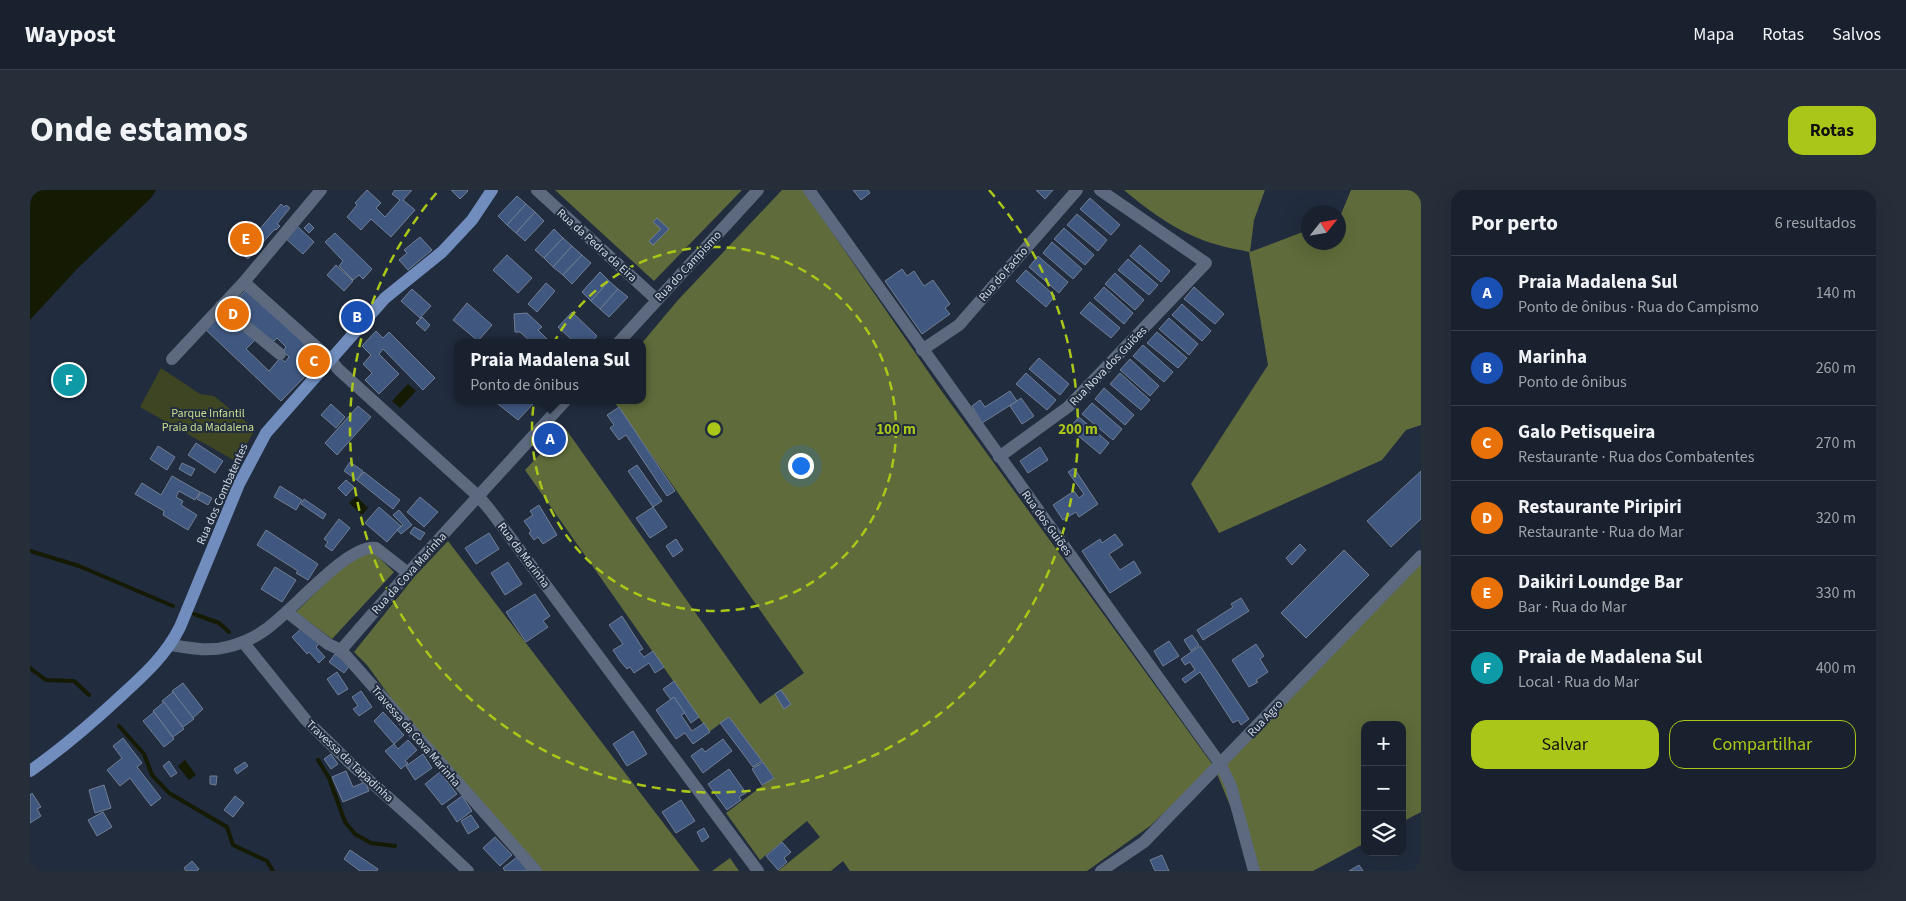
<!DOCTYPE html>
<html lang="pt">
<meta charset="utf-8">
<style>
:root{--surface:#19212e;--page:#262e3a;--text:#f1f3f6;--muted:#9fa3aa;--line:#373e4a;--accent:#aac719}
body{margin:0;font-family:"Source Sans 3",sans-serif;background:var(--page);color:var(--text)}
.controls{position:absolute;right:15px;bottom:15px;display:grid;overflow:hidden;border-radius:10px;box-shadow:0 5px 20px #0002}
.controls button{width:45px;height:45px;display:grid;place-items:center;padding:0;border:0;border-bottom:1px solid var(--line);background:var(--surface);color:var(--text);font:25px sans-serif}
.compass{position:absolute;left:1271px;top:15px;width:45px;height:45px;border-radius:50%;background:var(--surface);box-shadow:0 5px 20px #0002;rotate:59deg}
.you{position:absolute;left:770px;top:275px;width:18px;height:18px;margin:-12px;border:4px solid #fff;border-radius:50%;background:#1a73e8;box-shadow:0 0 0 8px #1a73e833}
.badge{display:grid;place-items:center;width:32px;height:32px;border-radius:50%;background:var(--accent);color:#fff;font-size:16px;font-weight:700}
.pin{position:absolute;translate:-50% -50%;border:2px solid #fff;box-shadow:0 1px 5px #0006}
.popup{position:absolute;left:424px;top:149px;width:192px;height:65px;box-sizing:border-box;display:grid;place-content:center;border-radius:10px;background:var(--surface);filter:drop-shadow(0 1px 4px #0005);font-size:16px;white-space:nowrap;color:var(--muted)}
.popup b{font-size:19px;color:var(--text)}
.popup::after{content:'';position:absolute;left:50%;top:100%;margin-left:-10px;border:10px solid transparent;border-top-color:var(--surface)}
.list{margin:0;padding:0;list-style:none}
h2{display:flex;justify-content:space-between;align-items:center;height:65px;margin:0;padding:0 20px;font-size:21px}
h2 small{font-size:16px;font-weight:400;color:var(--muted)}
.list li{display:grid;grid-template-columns:32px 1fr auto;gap:15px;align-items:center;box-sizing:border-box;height:75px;padding:0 20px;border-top:1px solid var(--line)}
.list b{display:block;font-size:19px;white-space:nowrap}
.list p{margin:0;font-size:16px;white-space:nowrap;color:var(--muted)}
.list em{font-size:16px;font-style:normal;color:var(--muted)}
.actions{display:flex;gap:10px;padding:15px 20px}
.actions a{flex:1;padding:11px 0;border:1px solid var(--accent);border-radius:15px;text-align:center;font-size:18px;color:var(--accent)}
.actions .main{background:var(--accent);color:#111}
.icon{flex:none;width:28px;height:28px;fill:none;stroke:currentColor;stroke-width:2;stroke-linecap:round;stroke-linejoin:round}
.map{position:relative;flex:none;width:1391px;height:681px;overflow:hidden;border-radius:15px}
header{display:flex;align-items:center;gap:30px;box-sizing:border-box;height:70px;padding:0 25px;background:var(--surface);border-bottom:1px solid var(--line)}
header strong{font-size:24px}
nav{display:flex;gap:28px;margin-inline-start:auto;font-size:18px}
.intro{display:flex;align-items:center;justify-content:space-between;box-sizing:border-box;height:120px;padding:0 30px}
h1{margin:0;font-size:35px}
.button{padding:12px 22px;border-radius:15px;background:var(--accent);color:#111;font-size:18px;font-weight:700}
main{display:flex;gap:30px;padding:0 30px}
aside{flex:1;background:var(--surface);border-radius:15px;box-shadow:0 5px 20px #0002}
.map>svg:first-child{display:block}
</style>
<header>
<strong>Waypost</strong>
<nav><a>Mapa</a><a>Rotas</a><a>Salvos</a></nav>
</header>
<div class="intro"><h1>Onde estamos</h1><a class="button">Rotas</a></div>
<main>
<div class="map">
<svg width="1391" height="681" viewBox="0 0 1391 681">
<rect width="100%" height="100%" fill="#212c3e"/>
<polygon fill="#3d4522" points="131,178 170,204 184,206 220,235 223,243 207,272 110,217"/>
<g fill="#5f6b3a">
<polygon points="525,0 712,0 624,91"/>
<polygon points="752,0 773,0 908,196 1185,578 1391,373 1391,622 1372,632 1372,535 1335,535 1335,653 1283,681 1227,681 1185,579 1159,599 1120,636 1057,681 820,681 813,671 801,681 748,681 790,647 777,631 730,670 696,623 744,587 699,527 679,542 495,280 535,238 730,514 774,483 583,210 612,210 612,153 648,110"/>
<path d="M 1094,0 L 1235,0 L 1224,30 L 1220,62 L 1278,40 L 1278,52 L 1308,52 L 1309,29 L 1321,0 L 1391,0 L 1391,235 L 1376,240 L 1352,270 L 1189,343 L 1161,294 L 1238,175 L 1219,62 C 1208,59 1196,58 1185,54 C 1152,45 1120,22 1094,0 Z"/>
<polygon points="418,351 670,681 509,681 385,541 337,475 324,462 385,386"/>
<polygon points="343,362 364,382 302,449 266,422 319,370"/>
<polygon points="700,668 709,681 682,681"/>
</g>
<g fill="#151a03">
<polygon points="0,0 126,0 121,8 47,79 0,130"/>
<polygon points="378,194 386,201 370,218 362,211"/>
<polygon points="326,306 338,318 332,325 319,313"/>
<polygon points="155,570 166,585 159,590 148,576"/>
</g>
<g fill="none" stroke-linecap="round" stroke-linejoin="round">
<g stroke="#151a03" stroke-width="4">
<polyline points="0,361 49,376 143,416"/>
<polyline points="164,424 189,433 199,442"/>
<polyline points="0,478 16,490 44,491 59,505"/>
<polyline points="89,536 114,564 122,585 139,603 197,637 203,655 237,671 243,681"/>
<polyline points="288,570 299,588 315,632 325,644 341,653 365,656"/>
</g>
</g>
<g fill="#405880" stroke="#707e94">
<polygon points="337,0 351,13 346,18 355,27 370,10 362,4 365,0 382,0 373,10 385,20 361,47 341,29 331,40 317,27 327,15 325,13"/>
<polygon points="421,0 437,0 438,1 430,9"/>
<polygon points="823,0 838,0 840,3 831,10"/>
<polygon points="1006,0 1023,0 1015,9"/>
<polygon points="487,6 496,14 477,35 468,26"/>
<polygon points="1060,8 1090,35 1081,45 1050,19"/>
<polygon points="251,14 254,17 256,15 260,18 247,34 250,36 246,40 245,39 218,69 214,66 217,62 208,54 216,44 210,38 216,31 228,41"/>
<polygon points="496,14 505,22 486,43 477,35"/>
<polygon points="505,22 514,31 495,51 486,43"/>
<polygon points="1047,24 1077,50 1068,61 1037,35"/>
<polygon points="627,28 639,39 623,55 619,51 631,39 623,32"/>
<polygon points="279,33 284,38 279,43 274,38"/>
<polygon points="266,35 284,52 273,64 255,48"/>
<polygon points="1034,38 1064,65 1055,75 1024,49"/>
<polygon points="524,39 533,48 514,68 505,60"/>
<polygon points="305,43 342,79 333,89 329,85 323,90 309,76 313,71 295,52"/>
<polygon points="390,47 402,60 378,80 369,70 377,63 374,60"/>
<polygon points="533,48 542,56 523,77 514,68"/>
<polygon points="1022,52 1052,79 1043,89 1013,63"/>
<polygon points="1110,55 1140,81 1131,92 1100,66"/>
<polygon points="542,56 552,65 533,85 523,77"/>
<polygon points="477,65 502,88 488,103 463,80"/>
<polygon points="552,65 561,73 542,94 533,85"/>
<polygon points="1008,66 1038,92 1029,103 999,77"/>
<polygon points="1098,69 1128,95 1119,105 1088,80"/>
<polygon points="306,75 323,91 314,101 297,85"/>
<polygon points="872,79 877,86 884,81 894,96 903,90 920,114 915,118 920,124 892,144 855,91"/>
<polygon points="996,80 1025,106 1016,117 986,91"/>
<polygon points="570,82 579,91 561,111 552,102"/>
<polygon points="1085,83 1114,110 1105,120 1075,94"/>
<polygon points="579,91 588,99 570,119 561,111"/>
<polygon points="516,93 525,101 507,122 498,114"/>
<polygon points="1074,97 1103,123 1094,134 1064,108"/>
<polygon points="1164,97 1194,124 1185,134 1154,109"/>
<polygon points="217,99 291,170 251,211 176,140 194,121 225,150 216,159 239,181 250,168 255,172 259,167 253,161 256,157 247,148 241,154 201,116"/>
<polygon points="382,99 401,116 390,128 371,111"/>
<polygon points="588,99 598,107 579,127 570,119"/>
<polygon points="1060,112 1090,138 1081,148 1050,123"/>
<polygon points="437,113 462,135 448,151 423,130"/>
<polygon points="1152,114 1181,141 1172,151 1142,125"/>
<polygon points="542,122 567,146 561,153 549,153 545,149 543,151 528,137"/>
<polygon points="497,123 512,137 508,140 521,153 502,153 490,142 485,142 484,124"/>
<polygon points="392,127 400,135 395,141 386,133"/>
<polygon points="1139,128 1168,154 1159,165 1129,139"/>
<polygon points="346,141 353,148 359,142 405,188 393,200 353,159 349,164 369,184 349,204 335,190 342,183 333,174 341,165 332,156"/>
<polygon points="1127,142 1157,168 1148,178 1117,153"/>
<polygon points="1113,155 1143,182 1134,192 1103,166"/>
<polygon points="1009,168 1039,194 1030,205 999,179"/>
<polygon points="1100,169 1129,196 1120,206 1090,180"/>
<polygon points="996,183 1026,210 1017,220 986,194"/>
<polygon points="1090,183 1120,210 1111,220 1080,194"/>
<polygon points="1074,198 1104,225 1095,235 1065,209"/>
<polygon points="980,201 987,211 952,233 942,216 950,210 955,217"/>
<polygon points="991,208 1004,226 992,234 980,216"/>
<polygon points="463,210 500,210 503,214 488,230"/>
<polygon points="1062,213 1092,239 1083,250 1052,224"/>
<polygon points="301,214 315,227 306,238 291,225"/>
<polygon points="328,216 341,227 307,265 295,253"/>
<polygon points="589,217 645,301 637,306 596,245 589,250 580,238 584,235 577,225"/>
<polygon points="1049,227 1079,253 1070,264 1039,238"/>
<polygon points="166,253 193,271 185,283 158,265"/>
<polygon points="128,256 145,267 137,280 120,269"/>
<polygon points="1010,257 1018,270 998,283 990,271"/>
<polygon points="320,272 333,281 327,290 314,281"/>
<polygon points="152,273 165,279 161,286 149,279"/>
<polygon points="607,275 632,311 623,317 598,281"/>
<polygon points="1044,278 1068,314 1049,327 1046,322 1033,330 1023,315 1044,301 1049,308 1054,304 1038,282"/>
<polygon points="1391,281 1391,329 1361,357 1337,331"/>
<polygon points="334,282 370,310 363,319 327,290"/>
<polygon points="142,286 170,302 165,310 149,301 146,307 153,311 151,315 167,325 158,340 133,325 134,321 105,304 112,293 131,305"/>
<polygon points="316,290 324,297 316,306 308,298"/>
<polygon points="250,296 272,310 266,320 244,307"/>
<polygon points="171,302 182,308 178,315 167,309"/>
<polygon points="390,307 408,322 394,337 377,322"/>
<polygon points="274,309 296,324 293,329 271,314"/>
<polygon points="509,315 527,345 513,354 508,347 504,350 499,343 501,341 494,331 503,325 500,321"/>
<polygon points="349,317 371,336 357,352 335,333"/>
<polygon points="623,317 637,337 620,348 606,328"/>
<polygon points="369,320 382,335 371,344 367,340 373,335 363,325"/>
<polygon points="309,329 320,338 302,361 295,356 298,352 294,349"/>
<polygon points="384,337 395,343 390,350 380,343"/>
<polygon points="236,340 288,374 278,390 266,383 268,381 227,355"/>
<polygon points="459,343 469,359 446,374 435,358"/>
<polygon points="1085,344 1093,355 1079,364 1090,380 1104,371 1111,383 1080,403 1052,361 1070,349 1072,353"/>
<polygon points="646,349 653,360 643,367 636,356"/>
<polygon points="1270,354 1276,360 1262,375 1256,368"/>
<polygon points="1314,360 1339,385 1276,448 1251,423"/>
<polygon points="478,372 492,394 475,405 461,383"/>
<polygon points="245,377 266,390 252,412 231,399"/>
<polygon points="505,404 520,426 513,431 518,437 496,452 476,422"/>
<polygon points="1211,408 1219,421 1173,450 1167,440 1203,417 1201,414"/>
<polygon points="592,426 613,459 609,461 614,467 623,461 634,477 625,483 619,473 604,483 600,477 597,479 590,471 583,460 593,454 579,435"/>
<polygon points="273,437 289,454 286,457 295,467 289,473 279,462 277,464 262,447"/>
<polygon points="1162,445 1169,455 1161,461 1154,450"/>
<polygon points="1139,451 1149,466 1133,476 1124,461"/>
<polygon points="1226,454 1234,466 1230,469 1238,482 1226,490 1228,492 1219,497 1202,470"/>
<polygon points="1170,456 1219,529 1211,535 1208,530 1203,533 1170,482 1155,493 1152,489 1165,480 1160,472 1155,475 1151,469"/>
<polygon points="305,464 320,475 314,483 299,472"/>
<polygon points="307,482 318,499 308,505 297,489"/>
<polygon points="644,491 669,527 661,533 644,507 641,510 633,499"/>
<polygon points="153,493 173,519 163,528 142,501"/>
<polygon points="751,500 761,514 754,519 745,504"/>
<polygon points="331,501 342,517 329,526 323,519 328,516 322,507"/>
<polygon points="143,502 164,529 153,537 132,511"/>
<polygon points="644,507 655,523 651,525 662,541 674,533 680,542 663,554 655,543 646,549 626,520"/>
<polygon points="134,512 154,539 143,547 123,521"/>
<polygon points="124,522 144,549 134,557 113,531"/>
<polygon points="353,522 374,545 364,554 344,531"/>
<polygon points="699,527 732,571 723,577 690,533"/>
<polygon points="603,541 617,564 597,576 583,554"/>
<polygon points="93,548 112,573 107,577 131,608 121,616 100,588 90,596 77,580 92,568 83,556"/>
<polygon points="693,549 702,561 673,583 661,566 672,558 675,562"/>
<polygon points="378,550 387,560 375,571 378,573 371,579 355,561 364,554 368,559"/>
<polygon points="301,564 308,574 301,579 294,569"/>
<polygon points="393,564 402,578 385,590 376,576"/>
<polygon points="139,571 147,583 141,587 133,576"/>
<polygon points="215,572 218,576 207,584 204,579"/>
<polygon points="733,572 744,588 732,595 722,579"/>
<polygon points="699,579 716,603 709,607 711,610 697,620 678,594"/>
<polygon points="316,581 323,597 335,592 339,601 313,612 302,587"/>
<polygon points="410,582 427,604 412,615 395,594"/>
<polygon points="180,586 187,586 186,595 180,594"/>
<polygon points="74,595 81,618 65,623 59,600"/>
<polygon points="2,603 11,617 7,619 11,626 0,633 0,605"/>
<polygon points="205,606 214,613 203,627 194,620"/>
<polygon points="432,606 442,621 427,632 417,617"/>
<polygon points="651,610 665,631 646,643 632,622"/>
<polygon points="73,622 82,637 67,646 58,630"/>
<polygon points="441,625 449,637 438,644 431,631"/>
<polygon points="674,638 679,647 672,652 667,642"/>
<polygon points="465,647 482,665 470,676 453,658"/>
<polygon points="752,652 761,662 754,668 757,672 748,680 736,666"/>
<polygon points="320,660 348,679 347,681 330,681 314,669"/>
<polygon points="1132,665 1139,681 1125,681 1120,670"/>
<polygon points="487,667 498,681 475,681 473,678"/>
<polygon points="162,671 169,679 167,681 156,681 154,678"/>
<polygon points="1329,675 1333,681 1319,681"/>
</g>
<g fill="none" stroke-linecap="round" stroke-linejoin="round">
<g stroke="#5c697e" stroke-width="12">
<polyline points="507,0 627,110"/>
<polyline points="779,0 1191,575 1201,596 1224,681"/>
<polyline points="214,92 300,169 308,179 449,307 460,320 728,681"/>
<polyline points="191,116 250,164"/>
<polyline points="588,153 728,0"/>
<polyline points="892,160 929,135 1047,0"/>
<polyline points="142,169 214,92 291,0"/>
<polyline points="969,267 1038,217 1176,73 1070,0"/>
<polyline points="257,422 298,454 311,460 506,681"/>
<polyline points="213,452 275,529 322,575 388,634 438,681"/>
<path d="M 141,455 C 160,458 178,462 197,457 C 209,454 222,449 232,442 C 260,425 317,353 346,358 L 378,383"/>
<polyline points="311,460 378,383 536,210"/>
<polyline points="1071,681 1114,652 1391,366"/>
</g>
<path stroke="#708dbd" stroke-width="12" d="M 0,581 C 33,558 63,532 92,505 C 115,484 136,465 150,437 L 209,294 L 236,243 L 355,108 L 412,62 L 442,30 L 462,0"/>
</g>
<g fill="none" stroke="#aac719" stroke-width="2.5" stroke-dasharray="9 6">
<circle cx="684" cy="239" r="182"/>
<path d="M959 0A364 364 0 1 1 409 0"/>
</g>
<g text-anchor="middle" stroke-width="4" stroke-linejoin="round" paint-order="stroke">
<g font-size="12" fill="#d0d7e3" stroke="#212c3e">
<text transform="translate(567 55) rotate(42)" y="4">Rua da Pedra da Eira</text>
<text transform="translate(658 76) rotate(-47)" y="4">Rua do Campismo</text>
<text transform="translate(973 84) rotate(-49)" y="4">Rua do Facho</text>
<text transform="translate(1078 176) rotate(-46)" y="4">Rua Nova dos Guiões</text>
<text transform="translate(192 304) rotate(-66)" y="4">Rua dos Combatentes</text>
<text transform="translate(1017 333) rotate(54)" y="4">Rua dos Guiões</text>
<text transform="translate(494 365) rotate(53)" y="4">Rua da Marinha</text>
<text transform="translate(379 383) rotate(-48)" y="4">Rua da Cova Marinha</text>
<text transform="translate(1235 528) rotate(-47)" y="4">Rua Agro</text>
<text transform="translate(386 546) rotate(49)" y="4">Travessa da Cova Marinha</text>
<text transform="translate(320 571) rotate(43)" y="4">Travessa da Tapadinha</text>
</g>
<g font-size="12" fill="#c8db8e" stroke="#212c3e">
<text x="178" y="227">Parque Infantil<tspan x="178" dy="14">Praia da Madalena</tspan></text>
</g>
</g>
<circle cx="684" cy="239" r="8" fill="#aac719" stroke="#212c3e" stroke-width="2.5"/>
<g font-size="15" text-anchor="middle" font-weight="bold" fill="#aac719" stroke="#212c3e" stroke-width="4" stroke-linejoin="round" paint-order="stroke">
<text x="866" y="244">100 m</text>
<text x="1048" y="244">200 m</text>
</g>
</svg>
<div class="controls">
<button>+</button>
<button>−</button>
<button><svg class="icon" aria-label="layers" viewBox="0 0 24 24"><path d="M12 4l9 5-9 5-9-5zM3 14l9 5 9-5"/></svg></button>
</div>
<svg class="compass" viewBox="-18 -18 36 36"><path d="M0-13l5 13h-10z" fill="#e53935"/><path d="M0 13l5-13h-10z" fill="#9fa3aa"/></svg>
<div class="you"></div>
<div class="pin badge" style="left:520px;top:249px;background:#1a4fb4">A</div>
<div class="popup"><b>Praia Madalena Sul</b>Ponto de ônibus</div>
<div class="pin badge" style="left:327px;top:127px;background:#1a4fb4">B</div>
<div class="pin badge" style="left:284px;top:171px;background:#e8710a">C</div>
<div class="pin badge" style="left:203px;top:124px;background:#e8710a">D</div>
<div class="pin badge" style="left:216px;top:49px;background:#e8710a">E</div>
<div class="pin badge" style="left:39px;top:190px;background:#0f9aa8">F</div>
</div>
<aside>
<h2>Por perto<small>6 resultados</small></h2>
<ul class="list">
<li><span class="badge" style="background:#1a4fb4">A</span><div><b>Praia Madalena Sul</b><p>Ponto de ônibus · Rua do Campismo</p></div><em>140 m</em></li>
<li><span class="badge" style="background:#1a4fb4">B</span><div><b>Marinha</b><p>Ponto de ônibus</p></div><em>260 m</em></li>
<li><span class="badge" style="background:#e8710a">C</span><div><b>Galo Petisqueira</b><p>Restaurante · Rua dos Combatentes</p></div><em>270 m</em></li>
<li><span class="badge" style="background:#e8710a">D</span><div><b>Restaurante Piripiri</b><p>Restaurante · Rua do Mar</p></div><em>320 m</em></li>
<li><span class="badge" style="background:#e8710a">E</span><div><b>Daikiri Loundge Bar</b><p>Bar · Rua do Mar</p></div><em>330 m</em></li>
<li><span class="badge" style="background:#0f9aa8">F</span><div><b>Praia de Madalena Sul</b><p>Local · Rua do Mar</p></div><em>400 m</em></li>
</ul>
<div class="actions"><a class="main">Salvar</a><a>Compartilhar</a></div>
</aside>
</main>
